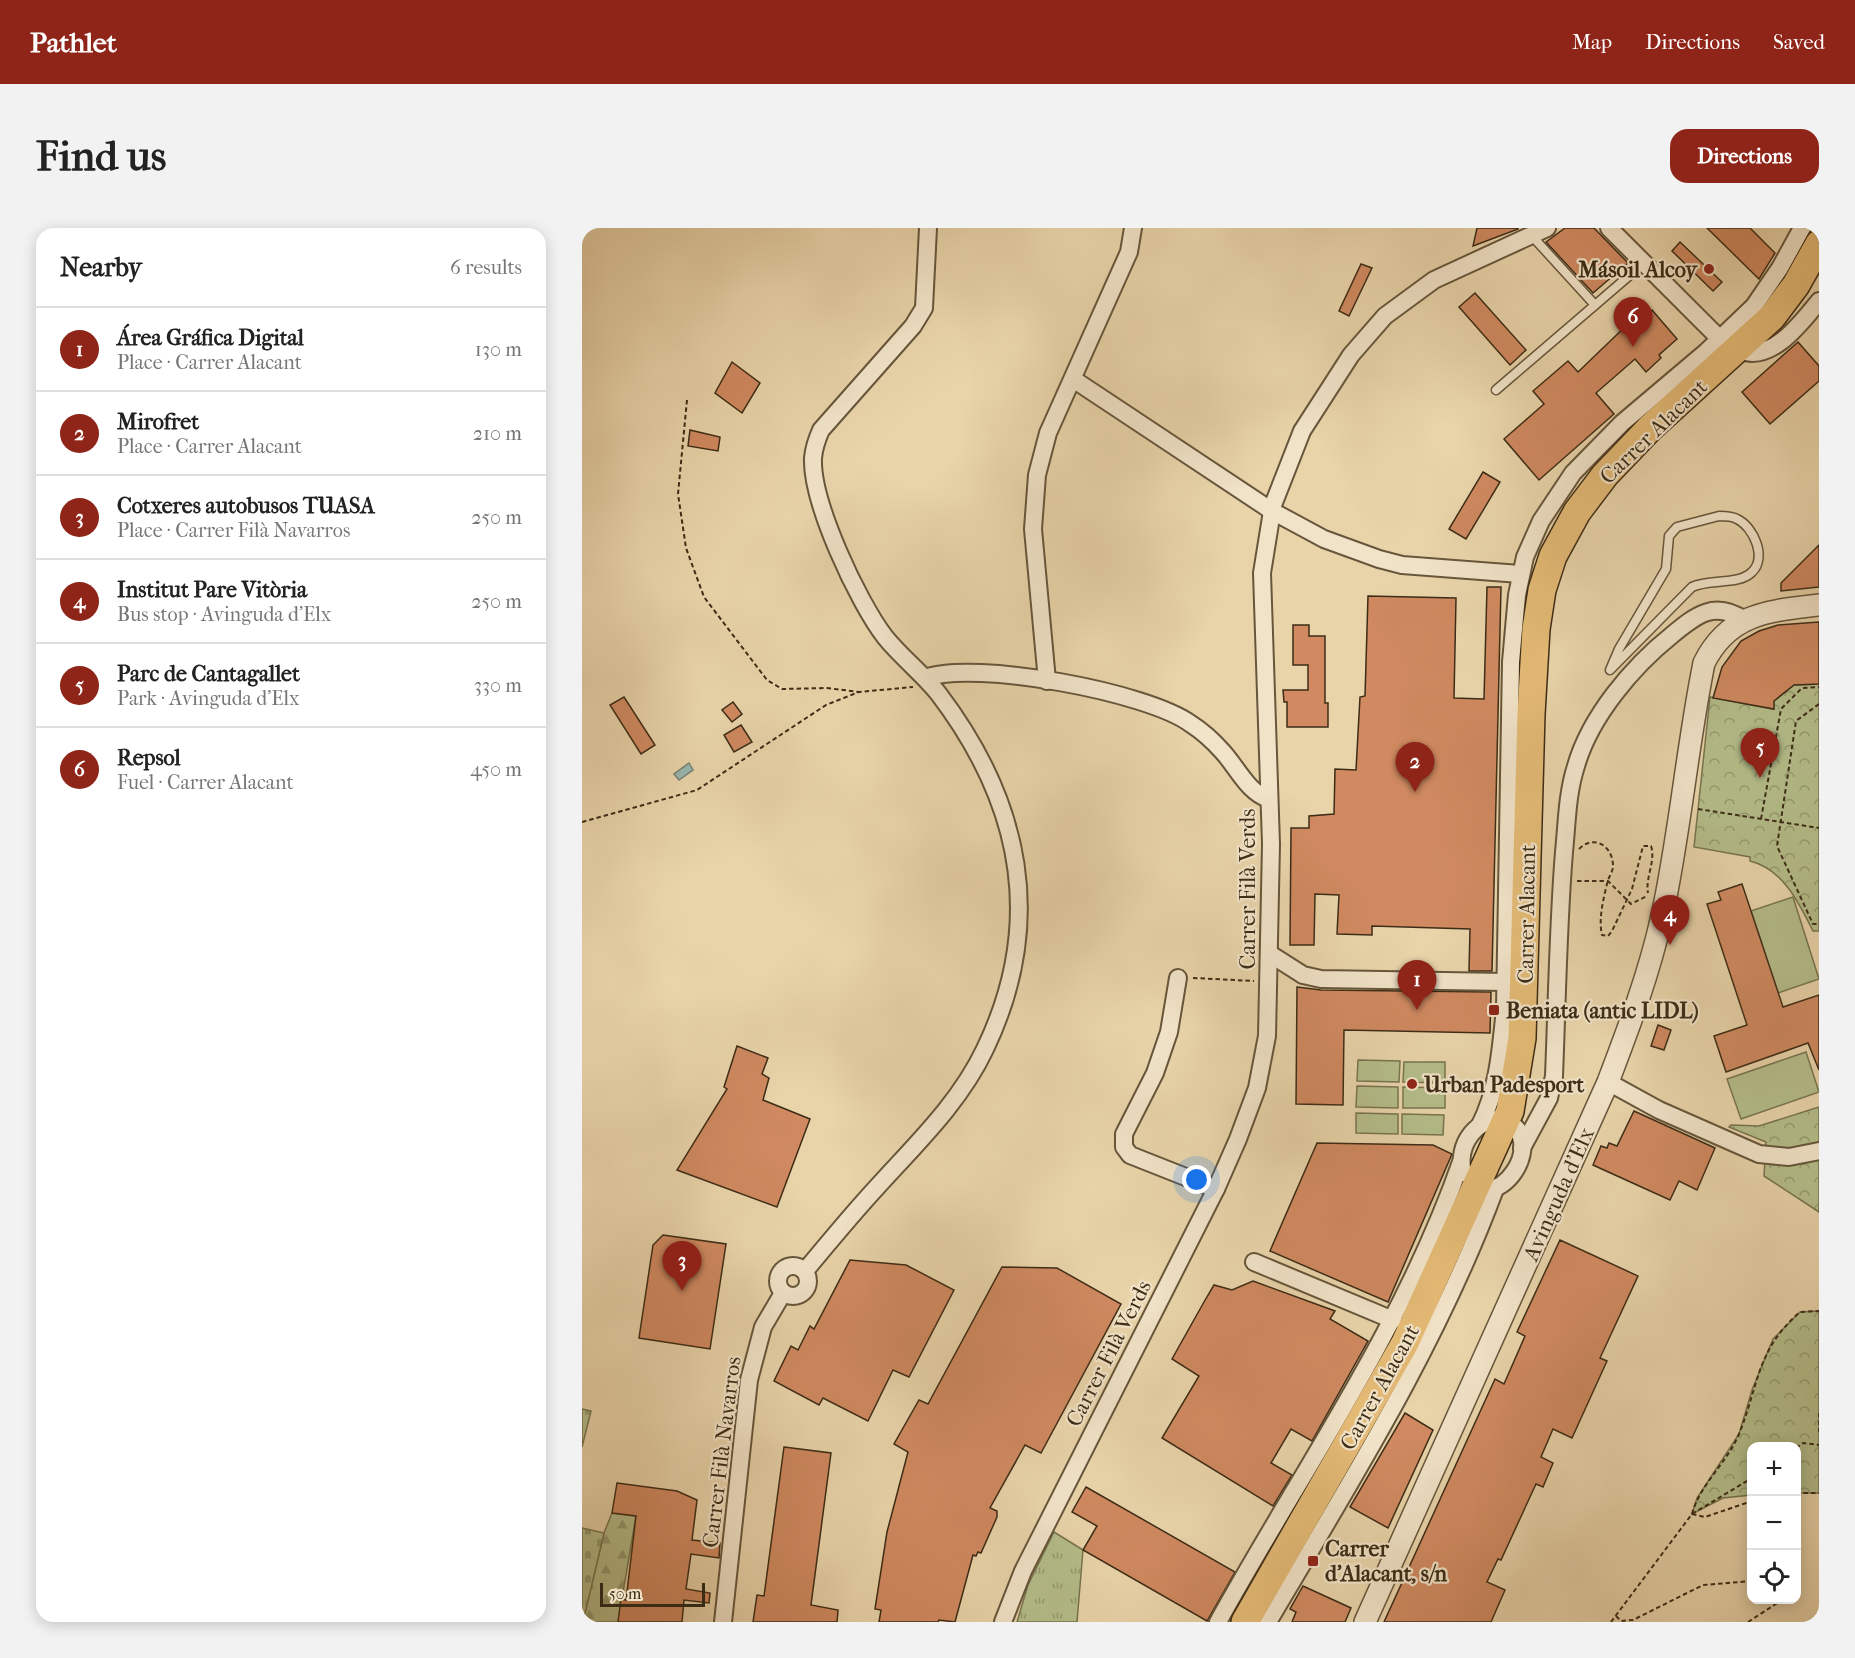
<!DOCTYPE html>
<meta charset="utf-8">
<style>
:root{--surface:#fff;--page:#f2f2f2;--text:#222;--muted:#767676;--line:#e0e0e0;--accent:#8f2418}
body{margin:0;font-family:"IM FELL French Canon",serif;background:var(--page);color:var(--text)}
.controls{position:absolute;right:18px;bottom:18px;display:grid;overflow:hidden;border-radius:12px;box-shadow:0 3px 15px #0003}
.controls button{width:54px;height:54px;display:grid;place-items:center;padding:0;border:0;border-bottom:2px solid var(--line);background:var(--surface);color:var(--text);font:30px sans-serif}
.scale{position:absolute;left:18px;bottom:15px;width:105px;box-sizing:border-box;padding-left:6px;border:3px solid #3c2c16;border-top:0;font-size:16px;line-height:21px;white-space:nowrap;color:#3c2c16;-webkit-text-stroke:4px #f1e3c8;paint-order:stroke}
.you{position:absolute;left:615px;top:952px;width:21px;height:21px;margin:-15px;border:4px solid #fff;border-radius:50%;background:#1a73e8;box-shadow:0 0 0 9px #1a73e833}
.badge{display:grid;place-items:center;width:39px;height:39px;border-radius:50%;background:var(--accent);color:#fff;font-size:20px;font-weight:700}
.pin{position:absolute;translate:-50% -50px;filter:drop-shadow(0 2px 3px #0008)}
.pin::after{content:'';position:absolute;top:32px;width:21px;height:18px;background:inherit;clip-path:polygon(0 0,100% 0,50% 100%)}
.list{margin:0;padding:0;list-style:none}
h2{display:flex;justify-content:space-between;align-items:center;height:78px;margin:0;padding:0 24px;font-size:26px}
h2 small{font-size:20px;font-weight:400;color:var(--muted)}
.list li{display:grid;grid-template-columns:39px 1fr auto;gap:18px;align-items:center;box-sizing:border-box;height:84px;padding:0 24px;border-top:2px solid var(--line)}
.list b{display:block;font-size:22px;white-space:nowrap}
.list p{margin:0;font-size:20px;white-space:nowrap;color:var(--muted)}
.list em{font-size:20px;font-style:normal;color:var(--muted)}
.icon{flex:none;width:33px;height:33px;fill:none;stroke:currentColor;stroke-width:2;stroke-linecap:round;stroke-linejoin:round}
.map{position:relative;flex:none;width:1237px;height:1394px;overflow:hidden;border-radius:18px}
header{display:flex;align-items:center;gap:36px;box-sizing:border-box;height:84px;padding:0 30px;background:var(--accent);color:#fff}
header strong{font-size:28px}
nav{display:flex;gap:33px;margin-inline-start:auto;font-size:21px}
.intro{display:flex;align-items:center;justify-content:space-between;box-sizing:border-box;height:144px;padding:0 36px}
h1{margin:0;font-size:42px}
.button{padding:15px 27px;border-radius:18px;background:var(--accent);color:#fff;font-size:21px;font-weight:700}
main{display:flex;gap:36px;padding:0 36px}
aside{flex:1;background:var(--surface);border-radius:18px;box-shadow:0 3px 15px #0003}
.map>svg:first-child{display:block}
</style>
<header>
<strong>Pathlet</strong>
<nav><a>Map</a><a>Directions</a><a>Saved</a></nav>
</header>
<div class="intro"><h1>Find us</h1><a class="button">Directions</a></div>
<main>
<aside>
<h2>Nearby<small>6 results</small></h2>
<ul class="list">
<li><span class="badge">1</span><div><b>Área Gráfica Digital</b><p>Place · Carrer Alacant</p></div><em>130 m</em></li>
<li><span class="badge">2</span><div><b>Mirofret</b><p>Place · Carrer Alacant</p></div><em>210 m</em></li>
<li><span class="badge">3</span><div><b>Cotxeres autobusos TUASA</b><p>Place · Carrer Filà Navarros</p></div><em>250 m</em></li>
<li><span class="badge">4</span><div><b>Institut Pare Vitòria</b><p>Bus stop · Avinguda d'Elx</p></div><em>250 m</em></li>
<li><span class="badge">5</span><div><b>Parc de Cantagallet</b><p>Park · Avinguda d'Elx</p></div><em>330 m</em></li>
<li><span class="badge">6</span><div><b>Repsol</b><p>Fuel · Carrer Alacant</p></div><em>450 m</em></li>
</ul>
</aside>
<div class="map">
<svg width="1237" height="1394" viewBox="0 0 1237 1394">
<defs>
<pattern id="grass-tufts" width="24" height="20" patternUnits="userSpaceOnUse" patternTransform="scale(1.5)"><rect width="24" height="20" fill="#b4bd8a"/><path d="M3 7l-1-3M5 7V3M7 7l1-3M15 17l-1-3M17 17v-4M19 17l1-3" fill="none" stroke="#949a70"/></pattern>
<pattern id="forest-firs" width="22" height="20" patternUnits="userSpaceOnUse" patternTransform="scale(1.5)"><rect width="22" height="20" fill="#b4bd8a"/><path d="M5 1l3.5 6h-7zM16 11l3.5 6h-7z" fill="#949a70"/></pattern>
<pattern id="cemetery-stones" width="16" height="16" patternUnits="userSpaceOnUse" patternTransform="scale(1.5)"><rect width="16" height="16" fill="#b4bd8a"/><path d="M2 7V4a2 2 0 0 1 4 0v3zM10 15v-3a2 2 0 0 1 4 0v3z" fill="#949a70"/></pattern>
<pattern id="park-crowns" width="20" height="18" patternUnits="userSpaceOnUse" patternTransform="scale(1.5)"><rect width="20" height="18" fill="#b4bd8a"/><path d="M2 6a3 3 0 1 1 6 0M12 15a3 3 0 1 1 6 0" fill="none" stroke="#949a70"/></pattern>
</defs>
<rect width="100%" height="100%" fill="#e9d4aa"/>
<filter id="stains"><feTurbulence type="fractalNoise" baseFrequency=".00333" numOctaves="4"/><feColorMatrix values="0 0 0 0 .2 0 0 0 0 .09 0 0 0 0 .02 0 0 0 .5 -.17"/></filter>
<radialGradient id="worn" r=".72"><stop offset=".6" stop-color="#630" stop-opacity="0"/><stop offset="1" stop-color="#630" stop-opacity=".3"/></radialGradient>
<polygon fill="url(#grass-tufts)" stroke="#787450" stroke-width="1.5" points="472,1304 501,1322 495,1394 435,1394 446,1357"/>
<polygon fill="url(#forest-firs)" stroke="#787450" stroke-width="1.5" points="30,1285 54,1288 36,1394 1,1394 22,1305"/>
<g fill="url(#cemetery-stones)" stroke="#787450" stroke-width="1.5">
<polygon points="0,1181 9,1183 0,1219"/>
<polygon points="0,1300 22,1305 1,1394 0,1394"/>
</g>
<g fill="url(#park-crowns)" stroke="#787450" stroke-width="1.5">
<path d="M 1237,456 L 1237,703 L 1231,703 C 1217,675 1201,641 1168,633 L 1168,629 L 1112,619 L 1128,469 L 1191,481 L 1192,473 L 1212,457 Z"/>
<polygon points="1237,879 1237,984 1182,948 1184,914 1147,899 1149,897 1177,898"/>
<polygon points="1237,1083 1237,1265 1215,1265 1214,1218 1170,1218 1169,1267 1141,1270 1110,1286 1115,1270 1157,1206 1170,1162 1191,1111 1218,1084"/>
</g>
<g fill="#b4bd8a" stroke="#787450" stroke-width="1.5">
<polygon points="1211,669 1237,751 1196,765 1169,683"/>
<polygon points="1224,824 1237,864 1159,891 1145,851"/>
<polygon points="776,832 818,833 817,854 775,853"/>
<polygon points="822,834 863,834 863,855 821,854"/>
<polygon points="775,858 816,859 816,880 774,879"/>
<polygon points="821,859 863,860 863,880 821,880"/>
<polygon points="774,885 816,886 816,906 774,905"/>
<polygon points="820,886 862,887 861,907 820,906"/>
</g>
<polygon fill="#99b7af" stroke="#747f72" stroke-width="1.5" points="107,535 111,542 97,552 92,546"/>
<g fill="#d08960" stroke="#3c2c16" stroke-width="1.5">
<polygon points="895,0 936,0 936,1 891,18"/>
<polygon points="983,0 1012,0 1046,35 1011,65 964,14"/>
<polygon points="1125,0 1168,0 1193,25 1177,51"/>
<polygon points="1098,14 1140,54 1131,63 1090,23"/>
<polygon points="779,36 790,40 767,88 757,83"/>
<polygon points="893,65 944,122 928,137 877,79"/>
<polygon points="1070,82 1095,111 1077,127 1079,130 1064,144 1053,131 1014,165 1032,186 957,252 922,211 962,176 951,163 986,133 996,144 1048,94 1052,98"/>
<polygon points="1216,114 1237,138 1237,153 1188,196 1160,164"/>
<polygon points="150,134 178,155 160,185 133,165"/>
<polygon points="108,202 138,209 136,223 106,218"/>
<polygon points="901,244 918,254 884,311 867,301"/>
<polygon points="1237,317 1237,359 1199,363 1199,355"/>
<polygon points="905,359 919,359 910,743 887,743 888,701 790,698 790,707 755,706 757,667 733,666 732,717 708,717 709,600 727,600 727,588 752,586 753,541 774,542 778,469 783,468 786,368 874,370 872,470 902,471"/>
<polygon points="1237,394 1237,456 1212,457 1192,473 1192,481 1131,470 1140,439 1159,413 1177,403 1196,397"/>
<polygon points="711,397 727,397 727,408 743,408 743,475 746,475 746,499 705,499 705,474 702,474 701,462 726,462 726,437 711,437"/>
<polygon points="42,469 73,517 59,526 28,477"/>
<polygon points="151,474 160,486 150,494 140,482"/>
<polygon points="159,497 170,514 152,524 142,507"/>
<polygon points="1160,656 1201,779 1237,767 1237,842 1226,815 1144,844 1132,808 1165,797 1125,676 1139,672 1136,664"/>
<polygon points="715,759 739,762 909,764 908,805 762,802 761,877 714,876"/>
<polygon points="1076,797 1089,802 1082,822 1069,818"/>
<polygon points="155,818 186,830 180,846 187,850 181,872 228,891 195,979 95,942 145,861 142,859"/>
<polygon points="1052,883 1133,920 1115,962 1097,953 1088,972 1011,937 1019,918 1025,920 1027,915 1035,918"/>
<polygon points="735,915 851,917 870,926 806,1074 688,1023"/>
<polygon points="81,1007 144,1016 128,1121 57,1110 71,1017"/>
<polygon points="978,1012 1056,1048 1018,1130 1025,1133 990,1210 971,1201 959,1229 971,1235 961,1259 954,1256 919,1332 916,1331 905,1354 923,1362 909,1394 802,1394 913,1151 922,1156 943,1108 935,1104"/>
<polygon points="268,1032 324,1037 372,1062 327,1149 311,1142 286,1193 241,1170 237,1177 192,1153 209,1118 216,1122 228,1098 232,1101"/>
<polygon points="420,1039 475,1040 539,1076 459,1225 443,1217 408,1280 415,1283 415,1289 399,1325 396,1324 394,1328 391,1327 373,1394 357,1392 356,1394 297,1394 299,1382 293,1381 305,1304 326,1224 312,1216 337,1172 346,1176"/>
<polygon points="671,1053 753,1083 748,1091 786,1113 730,1213 709,1201 689,1235 710,1247 691,1278 580,1210 617,1148 590,1131 622,1074 632,1057 650,1062"/>
<polygon points="823,1185 851,1202 806,1300 768,1279"/>
<polygon points="202,1219 249,1225 229,1377 256,1382 255,1394 171,1394 175,1367 182,1368"/>
<polygon points="35,1255 95,1263 115,1272 110,1312 138,1315 137,1330 109,1326 104,1361 128,1365 127,1375 102,1372 100,1394 36,1394 39,1371 44,1372 54,1288 30,1285"/>
<polygon points="504,1259 653,1344 625,1393 501,1322 515,1298 490,1284"/>
<polygon points="721,1358 769,1380 763,1394 710,1394 714,1384 708,1381"/>
</g>
<g fill="none" stroke-linecap="round" stroke-linejoin="round">
<g stroke="#67563b" stroke-width="11">
<g id="service">
<polyline points="950,8 1013,77"/>
<polyline points="914,162 1062,35"/>
<path d="M 1137,288 C 1143,288 1150,288 1155,291 C 1172,299 1185,330 1170,344 C 1156,358 1128,350 1110,359 L 1028,442 L 1037,421 L 1084,341 L 1087,308 L 1095,299 Z"/>
</g>
</g>
<g stroke="#67563b" stroke-width="20">
<g id="minor">
<polyline points="1027,0 1138,111"/>
<path d="M 1157,122 C 1189,136 1219,95 1237,73"/>
<polyline points="491,151 690,283 742,311 797,331 820,337 938,346"/>
<path d="M 343,450 C 393,432 566,464 609,496 C 620,503 631,513 640,523 C 655,539 666,565 687,571"/>
<polyline points="465,453 451,301 455,247 466,205 547,24 551,0"/>
<polyline points="688,726 721,747 739,751 923,754"/>
<polyline points="596,750 587,804 573,845 542,906 542,919 548,927 634,961"/>
<polyline points="1026,854 1077,882 1177,926 1207,929 1237,923"/>
<path d="M 898,897 C 916,862 919,820 923,780 L 929,434 L 935,367 L 943,329 L 959,293 L 991,245 L 1040,195 L 1124,124 L 1172,78 L 1198,40 L 1220,0"/>
<path d="M 940,920 L 967,870 L 972,848 C 975,773 976,698 982,624 C 985,595 985,566 994,538 C 1008,489 1050,439 1090,407 C 1114,387 1133,372 1162,392"/>
<path d="M 881,945 C 874,916 895,888 925,891 C 931,897 937,901 939,909 C 946,931 926,961 904,962"/>
<polyline points="672,1034 811,1092"/>
<circle cx="211" cy="1053" r="15"/>
<path d="M 223,1043 C 247,1014 271,985 296,958 C 335,915 378,874 403,821 C 464,694 439,574 356,465 C 340,445 319,429 303,409 C 276,374 229,274 231,230 C 232,219 235,211 239,202 L 331,98 L 342,80 L 346,0"/>
<polyline points="141,1394 167,1152 181,1099 201,1065"/>
<polyline points="421,1394 441,1343 634,961 656,911 675,860 685,808 689,616 680,345 691,277 720,203 769,127 803,88 852,52 965,0"/>
<path d="M 636,1394 C 720,1242 821,1100 879,934"/>
<path d="M 686,1394 C 769,1253 856,1115 913,961"/>
</g>
</g>
<g stroke="#67563b" stroke-width="24">
<path id="tertiary" d="M 783,1394 L 1026,854 C 1047,799 1067,746 1080,688 C 1098,605 1105,519 1122,435 C 1147,385 1187,383 1237,377"/>
</g>
<g stroke="#3c2c16" stroke-width="30">
<polyline id="primary" points="663,1394 823,1115 928,883 940,810 949,486 954,401 960,362 971,328 995,284 1023,247 1068,200 1190,89 1214,57 1237,16"/>
</g>
<g stroke="#3c2c16" stroke-width="2" stroke-dasharray="4.5 3" stroke-linecap="butt">
<polyline points="105,172 96,266 104,320 122,369 185,452 200,461 245,460 277,464"/>
<polyline points="1237,476 1214,493 1195,618 1231,696 1237,696"/>
<polyline points="1116,581 1237,600"/>
<polyline points="1179,591 1199,481 1220,460 1237,459"/>
<polyline points="0,594 115,562 244,477 277,464 331,459"/>
<path d="M 997,621 C 1012,606 1031,618 1031,638 C 1031,643 1028,647 1026,652 C 1022,668 1016,691 1020,707 L 1026,708 L 1030,703 L 1050,661 L 1061,618 L 1069,618 C 1074,633 1063,650 1066,665"/>
<polyline points="995,653 1026,653 1049,676 1065,668"/>
<polyline points="611,750 672,753"/>
<polyline points="1237,1185 1237,1204"/>
<polyline points="1214,1220 1221,1215 1237,1217"/>
<polyline points="1214,1265 1237,1265"/>
<polyline points="1110,1286 1170,1250"/>
<polyline points="1110,1286 1123,1289 1170,1273"/>
<polyline points="1034,1388 1039,1393 1051,1392 1121,1357 1170,1353"/>
<path d="M 1029,1394 L 1110,1286 C 1118,1256 1145,1235 1157,1206 C 1177,1157 1174,1122 1218,1084 L 1237,1083"/>
<polyline points="1166,1394 1200,1372"/>
</g>
<use href="#service" stroke="#f1e3c8" stroke-width="8"/>
<use href="#minor" stroke="#f1e3c8" stroke-width="16"/>
<use href="#tertiary" stroke="#f1e3c8" stroke-width="21"/>
<use href="#primary" stroke="#e4ba75" stroke-width="27"/>
</g>
<g fill="#8f2418" stroke="#f1e3c8" stroke-width="2">
<circle cx="1127" cy="41" r="6"/>
<rect x="906" y="776" width="12" height="12" rx="3"/>
<circle cx="830" cy="856" r="6"/>
<rect x="725" y="1327" width="12" height="12" rx="3"/>
</g>
<g text-anchor="middle" stroke-width="4.5" stroke-linejoin="round" paint-order="stroke">
<g font-size="22" font-weight="bold" fill="#3c2c16" stroke="#f1e3c8" text-anchor="start">
<text x="1115" y="49" text-anchor="end">Másoil Alcoy</text>
<text x="924" y="790">Beniata (antic LIDL)</text>
<text x="842" y="864">Urban Padesport</text>
<text x="743" y="1328">Carrer<tspan x="743" dy="25">d'Alacant, s/n</tspan></text>
</g>
<g font-size="22" fill="#3c2c16" stroke="#f1e3c8">
<text transform="translate(1071 203) rotate(-44)" y="8">Carrer Alacant</text>
<text transform="translate(665 661) rotate(-90)" y="8">Carrer Filà Verds</text>
<text transform="translate(944 686) rotate(-89)" y="8">Carrer Alacant</text>
<text transform="translate(976 966) rotate(-66)" y="8">Avinguda d'Elx</text>
<text transform="translate(526 1125) rotate(-63)" y="8">Carrer Filà Verds</text>
<text transform="translate(797 1159) rotate(-61)" y="8">Carrer Alacant</text>
<text transform="translate(139 1224) rotate(-83)" y="8">Carrer Filà Navarros</text>
</g>
</g>
<rect width="100%" height="100%" filter="url(#stains)"/>
<rect width="100%" height="100%" fill="url(#worn)"/>
</svg>
<div class="controls">
<button>+</button>
<button>−</button>
<button><svg class="icon" aria-label="locate" viewBox="0 0 24 24"><circle cx="12" cy="12" r="6"/><path d="M12 2v4M12 18v4M2 12h4M18 12h4"/></svg></button>
</div>
<div class="scale">50 m</div>
<div class="you"></div>
<div class="pin badge" style="left:835px;top:782px">1</div>
<div class="pin badge" style="left:833px;top:564px">2</div>
<div class="pin badge" style="left:100px;top:1063px">3</div>
<div class="pin badge" style="left:1088px;top:717px">4</div>
<div class="pin badge" style="left:1178px;top:550px">5</div>
<div class="pin badge" style="left:1051px;top:119px">6</div>
</div>
</main>
